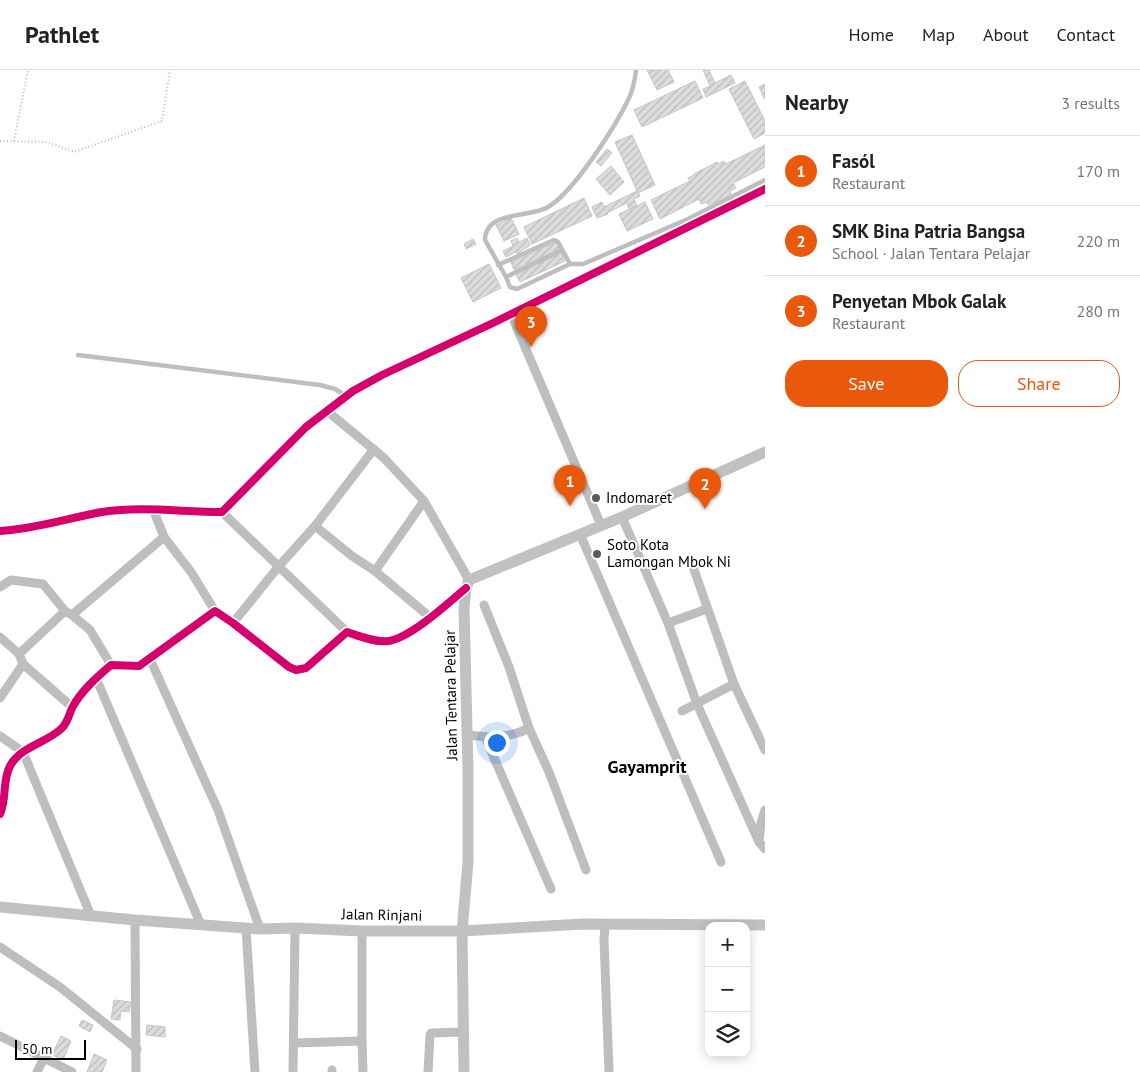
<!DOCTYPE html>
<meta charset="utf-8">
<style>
:root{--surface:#fff;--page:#f2f2f2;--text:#222;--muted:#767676;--line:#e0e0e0;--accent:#ea580c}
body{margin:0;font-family:"PT Sans",sans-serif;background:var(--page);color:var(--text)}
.controls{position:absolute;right:15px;bottom:15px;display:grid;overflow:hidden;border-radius:10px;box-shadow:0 2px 12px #0003}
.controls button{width:45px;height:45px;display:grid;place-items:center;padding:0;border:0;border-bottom:1px solid var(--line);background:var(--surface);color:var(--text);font:25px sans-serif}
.scale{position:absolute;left:15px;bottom:12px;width:71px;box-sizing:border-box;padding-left:5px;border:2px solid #000;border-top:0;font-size:14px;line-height:18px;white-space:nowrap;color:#000;-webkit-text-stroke:4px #fff;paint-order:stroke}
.you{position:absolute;left:496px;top:672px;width:18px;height:18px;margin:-12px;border:4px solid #fff;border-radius:50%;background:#1a73e8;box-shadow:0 0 0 8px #1a73e833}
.badge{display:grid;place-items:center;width:32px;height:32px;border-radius:50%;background:var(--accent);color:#fff;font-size:16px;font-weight:700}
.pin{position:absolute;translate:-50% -41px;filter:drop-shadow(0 1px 2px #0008)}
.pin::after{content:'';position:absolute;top:26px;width:18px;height:15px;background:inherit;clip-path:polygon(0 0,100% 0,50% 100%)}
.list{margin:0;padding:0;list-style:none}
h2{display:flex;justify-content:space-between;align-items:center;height:65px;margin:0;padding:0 20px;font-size:21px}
h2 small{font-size:16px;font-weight:400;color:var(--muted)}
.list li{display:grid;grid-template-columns:32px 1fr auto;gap:15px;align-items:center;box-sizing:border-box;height:70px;padding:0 20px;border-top:1px solid var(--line)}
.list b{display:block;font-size:19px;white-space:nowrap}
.list p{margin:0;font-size:16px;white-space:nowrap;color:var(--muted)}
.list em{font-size:16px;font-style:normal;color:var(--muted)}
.actions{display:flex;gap:10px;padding:15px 20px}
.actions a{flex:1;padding:11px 0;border:1px solid var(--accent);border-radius:20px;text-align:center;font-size:18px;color:var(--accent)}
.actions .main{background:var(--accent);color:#fff}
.icon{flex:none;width:28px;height:28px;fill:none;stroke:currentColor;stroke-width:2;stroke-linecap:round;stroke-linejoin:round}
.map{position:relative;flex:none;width:765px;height:1002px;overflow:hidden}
header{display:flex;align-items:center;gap:30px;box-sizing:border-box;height:70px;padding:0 25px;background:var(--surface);border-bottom:1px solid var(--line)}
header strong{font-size:24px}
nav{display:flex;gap:28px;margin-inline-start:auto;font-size:18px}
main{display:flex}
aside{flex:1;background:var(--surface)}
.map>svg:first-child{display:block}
</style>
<header>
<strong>Pathlet</strong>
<nav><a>Home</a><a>Map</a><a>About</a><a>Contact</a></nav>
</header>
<main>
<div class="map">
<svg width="765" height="1002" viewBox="0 0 765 1002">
<defs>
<pattern id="building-hatch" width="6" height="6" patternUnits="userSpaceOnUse" patternTransform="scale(1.25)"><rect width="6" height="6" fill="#dcdcdc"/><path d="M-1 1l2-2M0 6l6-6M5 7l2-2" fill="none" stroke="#bbb"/></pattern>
</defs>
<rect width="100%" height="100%" fill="#fff"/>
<g fill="url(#building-hatch)" stroke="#c5c5c5">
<polygon points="647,0 668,0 674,12 657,20"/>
<polygon points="703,0 709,0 715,13 731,5 735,13 706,27 703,19 710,16"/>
<polygon points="695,11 703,28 642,57 634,40"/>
<polygon points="745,11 765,51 765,63 754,69 729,19"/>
<polygon points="765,14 765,30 759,17"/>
<polygon points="632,65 655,115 638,123 615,72"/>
<polygon points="765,75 765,97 733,113 736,118 730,121 731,124 727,126 728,128 714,135 713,133 708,135 707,132 701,134 699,129 660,149 651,130 690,111 688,108 694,105 694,104 717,92 718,94 724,91 726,94"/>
<polygon points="607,79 612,83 601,96 596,92"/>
<polygon points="611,96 624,112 610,125 596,109"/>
<polygon points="637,121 640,126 634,129 637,136 629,139 627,133 607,143 608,144 597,148 592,137 602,132 604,137"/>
<polygon points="584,128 592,146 532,174 524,157"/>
<polygon points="645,132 653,149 627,161 619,144"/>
<polygon points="511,148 519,164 504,171 496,155"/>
<polygon points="517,168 519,172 527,168 530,175 517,184 516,182 506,187 503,181 513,176 511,171"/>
<polygon points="473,169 476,174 466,179 464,174"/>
<polygon points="556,172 560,179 514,200 511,192"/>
<polygon points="561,183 565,191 520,212 516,204"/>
<polygon points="489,194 501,218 473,232 461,208"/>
<polygon points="114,930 131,932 129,942 121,941 120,950 111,949"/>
<polygon points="82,950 93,955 90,962 79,956"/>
<polygon points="147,955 165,957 165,967 146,965"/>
<polygon points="61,966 71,971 63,990 52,985"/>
<polygon points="94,984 107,990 102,1002 87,1002"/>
</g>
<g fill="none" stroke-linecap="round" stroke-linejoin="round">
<g stroke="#b8b8b8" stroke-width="2" stroke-dasharray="1 2.5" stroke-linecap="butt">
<polyline points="0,71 48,72 74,82 162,51 170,0"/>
<polyline points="14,71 28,0"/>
</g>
<g stroke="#bebebe" stroke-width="4.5">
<path d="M 562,180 L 506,207 L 485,170 C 485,140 531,148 548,137 C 574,122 617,54 630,26 C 633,18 635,9 636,0"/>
<polyline points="498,195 554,170 558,172 570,194 583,194 688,149 765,110"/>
<polyline points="506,207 510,217 517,219 570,194"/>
<polyline points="78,285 320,315 335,319 346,326"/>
</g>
<g stroke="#bebebe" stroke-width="9">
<polyline points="511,244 601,455"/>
<polyline points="327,341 384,388 424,431 469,510"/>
<polyline points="153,439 164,467 191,502 215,541"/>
<polyline points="222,442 347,562"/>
<polyline points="622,447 668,553 697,634 759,772 765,779"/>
<polyline points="315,456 352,486 375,501 431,548"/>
<path d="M 0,461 C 36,459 68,448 102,442 C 142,436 182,442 222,442 L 306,357 L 353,321 L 382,305 L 493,253 L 765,119"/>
<polyline points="580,464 721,792"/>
<polyline points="690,488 734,614 765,680"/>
<polyline points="375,501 424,431"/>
<polyline points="0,517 11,510 43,514 65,541 72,545 90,560 111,595"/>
<polyline points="484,535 509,597 529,658 549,702 586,800"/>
<polyline points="72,545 164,467"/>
<polyline points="233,553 279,496 315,456 374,379"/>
<polyline points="668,553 707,539"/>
<polyline points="0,567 19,584 23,594 72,637"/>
<polyline points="19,584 65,541"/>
<polyline points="150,589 218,740 260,859"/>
<polyline points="96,608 201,855"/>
<polyline points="0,628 23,594"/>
<polyline points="682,641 734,614"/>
<path d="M 468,665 C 488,668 511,668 529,658"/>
<polyline points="0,666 23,682 91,846"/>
<polyline points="485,667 551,819"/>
<path d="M 0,744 C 7,729 2,711 10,696 C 21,676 47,673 62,658 C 68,652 69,645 72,638 C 81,621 97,607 111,595 L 139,596 L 215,541 L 233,553 L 289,597 L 296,600 L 306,598 L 347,562 C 359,566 376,573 389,571 C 412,567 448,533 466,518"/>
<polyline points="759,771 761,753 765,740"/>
<polyline points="135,850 136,1002"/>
<polyline points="605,854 604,870 609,1002"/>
<polyline points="246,858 255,1002"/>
<polyline points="362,861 362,971"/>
<polyline points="0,877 60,917 137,979"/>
<polyline points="0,966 72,1002"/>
<polyline points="294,973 362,971 363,1002"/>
<polyline points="332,1000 332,1002"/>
<polyline points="37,1002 44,988"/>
<polyline points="293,1002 295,858"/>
<polyline points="428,1002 430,965 431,963 464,962"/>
</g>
<g stroke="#c1c1c1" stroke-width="11">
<polyline points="0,837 135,850 260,859 295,858 362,861 462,861 583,854 765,855"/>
<polyline points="464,1002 462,861 468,792 468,700 464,538 466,518 469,510 622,447 765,382"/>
</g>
<g stroke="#fff" stroke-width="11">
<g id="cycleway">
<path d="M 0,461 C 36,459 68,448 102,442 C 142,436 182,442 222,442 L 306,357 L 353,321 L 382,305 L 493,253 L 765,119"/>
<path d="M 0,744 C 7,729 2,711 10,696 C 21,676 47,673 62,658 C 68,652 69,645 72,638 C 81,621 97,607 111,595 L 139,596 L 215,541 L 233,553 L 289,597 L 296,600 L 306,598 L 347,562 C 359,566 376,573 389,571 C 412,567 448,533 466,518"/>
</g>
</g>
<use href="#cycleway" stroke="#d6006c" stroke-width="8"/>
</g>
<g fill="#595959" stroke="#fff" stroke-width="2">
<circle cx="596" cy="428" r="5"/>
<circle cx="597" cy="484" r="5"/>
</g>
<g text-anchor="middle" stroke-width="4" stroke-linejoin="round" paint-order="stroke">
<g font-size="15" fill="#000" stroke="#fff" text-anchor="start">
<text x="606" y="433">Indomaret</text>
<text x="607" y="480">Soto Kota<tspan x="607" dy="17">Lamongan Mbok Ni</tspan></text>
</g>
<g font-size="15" fill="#000" stroke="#fff">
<text transform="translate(451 625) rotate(-91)" y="5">Jalan Tentara Pelajar</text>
<text transform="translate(382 845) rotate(1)" y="5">Jalan Rinjani</text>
</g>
<g font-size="18" font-weight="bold" fill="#000" stroke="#fff">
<text x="647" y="703">Gayamprit</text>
</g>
</g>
</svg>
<div class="controls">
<button>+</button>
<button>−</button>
<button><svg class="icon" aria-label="layers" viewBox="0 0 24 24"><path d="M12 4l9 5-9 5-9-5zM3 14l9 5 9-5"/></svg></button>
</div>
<div class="scale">50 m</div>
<div class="you"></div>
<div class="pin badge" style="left:570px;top:436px">1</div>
<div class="pin badge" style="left:705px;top:439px">2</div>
<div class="pin badge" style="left:531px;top:277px">3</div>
</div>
<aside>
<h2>Nearby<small>3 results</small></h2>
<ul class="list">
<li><span class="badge">1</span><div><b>Fasól</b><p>Restaurant</p></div><em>170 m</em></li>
<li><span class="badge">2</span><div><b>SMK Bina Patria Bangsa</b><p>School · Jalan Tentara Pelajar</p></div><em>220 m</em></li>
<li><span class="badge">3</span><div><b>Penyetan Mbok Galak</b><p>Restaurant</p></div><em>280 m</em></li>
</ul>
<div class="actions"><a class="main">Save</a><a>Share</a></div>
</aside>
</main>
